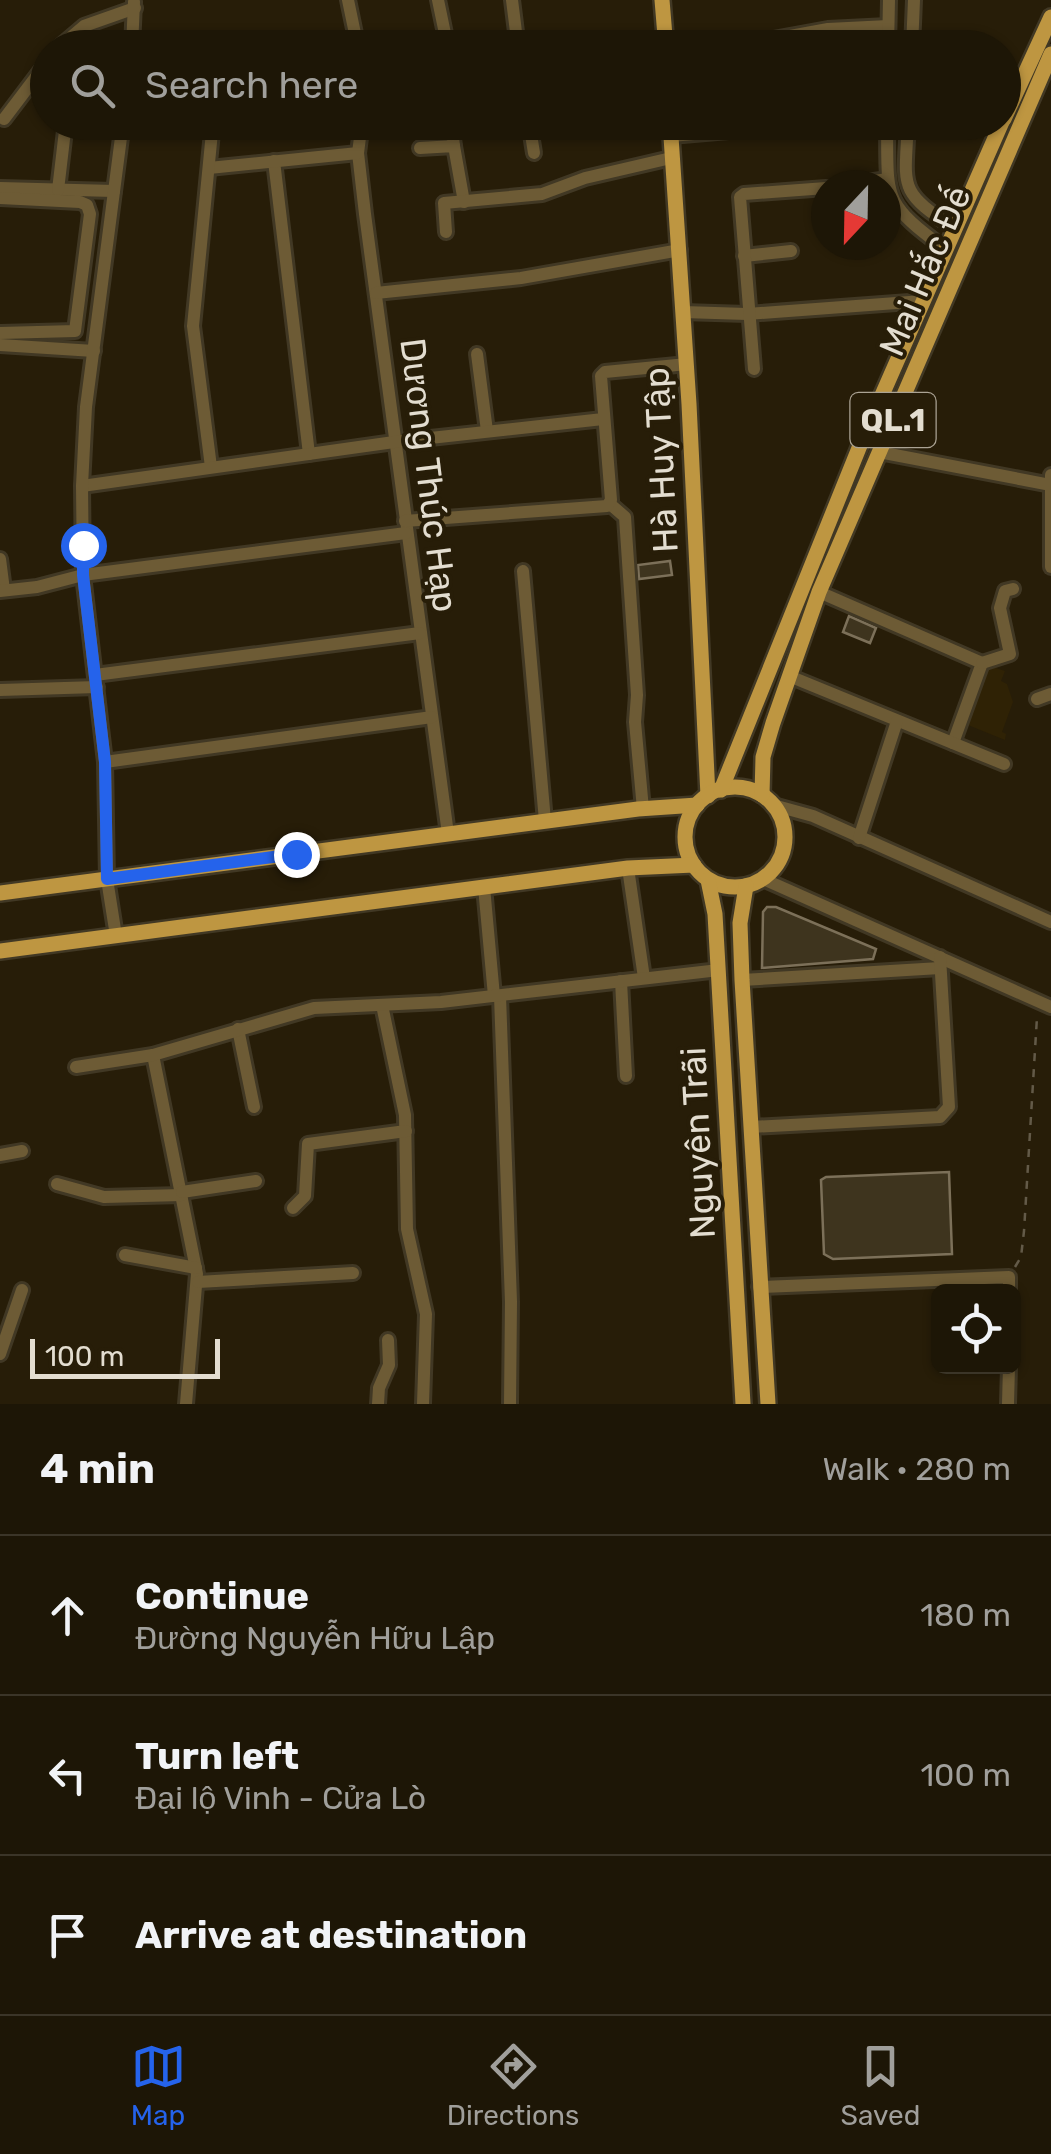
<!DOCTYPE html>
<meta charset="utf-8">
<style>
:root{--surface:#1d1606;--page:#251f10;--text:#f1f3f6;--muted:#a09f9b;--line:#3b3528;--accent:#2563eb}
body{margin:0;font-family:Rubik,sans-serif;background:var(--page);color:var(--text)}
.controls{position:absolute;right:30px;bottom:30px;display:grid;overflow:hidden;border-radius:15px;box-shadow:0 2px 8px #0004}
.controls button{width:90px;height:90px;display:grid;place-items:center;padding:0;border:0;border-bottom:2px solid var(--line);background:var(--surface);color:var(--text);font:50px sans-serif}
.compass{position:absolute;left:811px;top:170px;width:90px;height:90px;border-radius:50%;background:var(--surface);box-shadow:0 2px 8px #0004;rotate:202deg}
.scale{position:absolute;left:30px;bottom:25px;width:190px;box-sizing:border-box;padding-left:10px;border:5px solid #e3ddd0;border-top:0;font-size:28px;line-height:35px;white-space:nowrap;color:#e3ddd0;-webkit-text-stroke:8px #271d08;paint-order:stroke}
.stop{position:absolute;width:30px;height:30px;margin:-22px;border:8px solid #2563eb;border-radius:50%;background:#fff}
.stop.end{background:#2563eb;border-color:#fff;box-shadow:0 2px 10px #0008}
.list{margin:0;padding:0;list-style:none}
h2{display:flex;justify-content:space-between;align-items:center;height:130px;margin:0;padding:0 40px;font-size:42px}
h2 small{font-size:32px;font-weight:400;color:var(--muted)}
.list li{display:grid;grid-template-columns:65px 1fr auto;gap:30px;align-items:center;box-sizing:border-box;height:160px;padding:0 40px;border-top:2px solid var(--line)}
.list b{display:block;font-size:38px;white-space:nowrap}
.list p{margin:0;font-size:32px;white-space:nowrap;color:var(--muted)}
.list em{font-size:32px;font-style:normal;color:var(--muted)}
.icon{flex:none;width:55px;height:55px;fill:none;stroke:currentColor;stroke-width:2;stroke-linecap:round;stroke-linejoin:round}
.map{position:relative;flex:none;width:1051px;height:1404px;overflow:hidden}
.search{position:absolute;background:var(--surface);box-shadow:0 2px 8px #0004;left:30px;right:30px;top:30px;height:110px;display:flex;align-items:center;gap:25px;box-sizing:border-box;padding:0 35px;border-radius:55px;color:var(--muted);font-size:38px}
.sheet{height:610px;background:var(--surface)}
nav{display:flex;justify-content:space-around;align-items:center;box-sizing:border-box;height:140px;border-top:2px solid var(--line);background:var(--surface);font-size:28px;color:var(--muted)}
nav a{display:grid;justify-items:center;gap:5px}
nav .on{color:var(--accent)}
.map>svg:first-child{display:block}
</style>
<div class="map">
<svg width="1051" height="1404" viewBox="0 0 1051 1404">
<rect width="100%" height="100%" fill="#271d08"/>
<polygon fill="#2f2205" points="987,665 1005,671 1001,681 1007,684 1013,702 1002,732 1006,734 1005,740 963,723"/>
<g fill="#3e341e" stroke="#7c7059" stroke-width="2.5">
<polygon points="670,561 672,575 639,579 638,565"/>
<polygon points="849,616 876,628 870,643 843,632"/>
<polygon points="767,907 776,907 876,949 873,959 762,968 763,912"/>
<polygon points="949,1172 952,1254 833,1259 824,1254 821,1180 826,1177"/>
</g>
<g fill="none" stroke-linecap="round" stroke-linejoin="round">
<g stroke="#413824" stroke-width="18">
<g id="minor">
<polyline points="348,0 358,48"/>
<polyline points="438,0 448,48"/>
<polyline points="512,0 518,48"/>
<polyline points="58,48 84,26 135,8"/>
<polyline points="132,48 134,2"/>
<polyline points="724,48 828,29 888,26"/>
<polyline points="888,48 889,0"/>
<polyline points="912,48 914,0"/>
<polyline points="4,119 48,61"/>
<polyline points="362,122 358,153 365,214 448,834"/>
<polyline points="451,122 454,146"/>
<polyline points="529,122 534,153"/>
<path d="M 887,122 C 888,197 881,202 944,248"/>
<path d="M 908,122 C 905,187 897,191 953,227"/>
<polyline points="671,136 831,122"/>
<polyline points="420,148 454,146 464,202"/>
<polyline points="274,161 309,454"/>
<polyline points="209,168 358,153"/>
<polyline points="846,185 888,179"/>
<polyline points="0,188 114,191"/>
<polyline points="58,190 66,122"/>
<polyline points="0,198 80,202 87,205 90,214 75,331 0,333"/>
<polyline points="446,232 444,203 542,194 585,178 671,158"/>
<polyline points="744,256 791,251"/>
<polyline points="376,293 521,278 680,250"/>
<polyline points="683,312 747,314 923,301"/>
<polyline points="0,345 94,351"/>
<polyline points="477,354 487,431"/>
<polyline points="754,369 740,197 744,194 826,188"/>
<polyline points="879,452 1051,485"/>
<polyline points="211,467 193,326 213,122"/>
<polyline points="1051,475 1051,567"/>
<polyline points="82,486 394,442 603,419"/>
<polyline points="610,504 625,517 637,695 635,722 643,809"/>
<polyline points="405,521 607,506 611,500 601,376 605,372 687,364"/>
<polyline points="0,559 4,590"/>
<polyline points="523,571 545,821"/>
<polyline points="0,591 37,587 83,575 406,533"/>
<polyline points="819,592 982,663 953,743"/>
<polyline points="982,663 1010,654 1000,608 1005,591 1013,589"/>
<polyline points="95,675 420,633"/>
<polyline points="789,676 1004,764"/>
<polyline points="0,690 97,687"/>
<polyline points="1037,699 1051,694"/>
<polyline points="105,762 432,717"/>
<polyline points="773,805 813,816 1051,922"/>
<polyline points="859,838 897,721"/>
<polyline points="628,868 644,978"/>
<polyline points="763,879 1051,1007"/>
<polyline points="484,887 494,996"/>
<polyline points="116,936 107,879 105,762 83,575 82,486 86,407 123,122"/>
<polyline points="742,980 940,968"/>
<polyline points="621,981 626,1076"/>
<polyline points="500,996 511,1302 510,1404"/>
<polyline points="382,1005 405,1115 407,1229 426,1314 423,1404"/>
<polyline points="238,1029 254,1107"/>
<polyline points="153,1055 197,1274 186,1404"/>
<polyline points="76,1067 153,1055 314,1008 441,1002 719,970"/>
<polyline points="751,1127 940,1117 949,1107 940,957"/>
<polyline points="0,1155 22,1151"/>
<polyline points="57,1184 104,1197 182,1195"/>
<polyline points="182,1192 256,1181"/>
<polyline points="293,1208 305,1196 308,1144 406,1131"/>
<polyline points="125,1255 196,1268"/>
<polyline points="198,1282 353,1273"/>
<polyline points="759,1287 1009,1277 1009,1292"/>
<polyline points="0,1354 22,1290"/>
<polyline points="378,1404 379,1388 389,1365 388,1340"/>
<polyline points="1008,1404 1009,1366"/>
</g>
</g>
<g stroke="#413824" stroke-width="20">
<g id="major">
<polyline points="662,0 666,48"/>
<polyline points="1004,119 1051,17"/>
<polyline points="670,122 689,404 708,796"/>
<circle cx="735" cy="837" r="50"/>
<polyline points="721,790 861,443 1002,122"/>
<polyline points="762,795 763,757 773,723 819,592 1051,54"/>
<polyline points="708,880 715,914 743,1404"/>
<polyline points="746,886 740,923 742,980 768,1404"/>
<polyline points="0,893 638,809 697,805"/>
<polyline points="0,951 628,868 694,865"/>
</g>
</g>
<polyline stroke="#635a48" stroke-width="2.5" stroke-dasharray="8 8" stroke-linecap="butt" points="1015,1267 1021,1257 1024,1231 1037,1017"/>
<use href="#minor" stroke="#6d5b35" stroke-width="12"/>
<use href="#major" stroke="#be9641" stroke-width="15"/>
</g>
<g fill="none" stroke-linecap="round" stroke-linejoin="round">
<polyline stroke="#2563eb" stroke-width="12" points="83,545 83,575 105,762 107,879 296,854"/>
</g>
<g text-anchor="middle" stroke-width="8" stroke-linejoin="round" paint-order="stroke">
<rect fill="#271d08" stroke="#aba394" stroke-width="2.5" x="850.5" y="393" width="85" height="54" rx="8"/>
<g font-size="32" font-weight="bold" fill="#e3ddd0">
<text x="893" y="431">QL.1</text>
</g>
<g font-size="35" fill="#e3ddd0" stroke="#271d08">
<text transform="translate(925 271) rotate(-67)" y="12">Mai Hắc Đế</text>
<text transform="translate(661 460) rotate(-93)" y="12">Hà Huy Tập</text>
<text transform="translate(429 475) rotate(83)" y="12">Dương Thúc Hạp</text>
<text transform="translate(698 1143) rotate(-93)" y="12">Nguyên Trãi</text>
</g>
</g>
</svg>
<div class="controls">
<button><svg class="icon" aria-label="locate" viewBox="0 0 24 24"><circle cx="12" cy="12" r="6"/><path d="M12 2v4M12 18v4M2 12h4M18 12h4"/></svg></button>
</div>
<svg class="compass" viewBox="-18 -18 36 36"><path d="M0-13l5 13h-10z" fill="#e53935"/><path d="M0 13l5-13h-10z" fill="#a09f9b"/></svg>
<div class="scale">100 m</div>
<div class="stop" style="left:83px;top:545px"></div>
<div class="stop end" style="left:296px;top:854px"></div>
<div class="search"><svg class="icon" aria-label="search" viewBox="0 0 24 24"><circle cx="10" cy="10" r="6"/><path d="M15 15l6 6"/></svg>Search here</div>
</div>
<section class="sheet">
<h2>4 min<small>Walk · 280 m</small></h2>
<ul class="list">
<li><svg class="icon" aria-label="ahead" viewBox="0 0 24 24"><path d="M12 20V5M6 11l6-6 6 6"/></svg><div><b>Continue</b><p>Đường Nguyễn Hữu Lập</p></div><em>180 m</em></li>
<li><svg class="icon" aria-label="left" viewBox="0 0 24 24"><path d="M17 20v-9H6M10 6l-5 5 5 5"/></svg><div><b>Turn left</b><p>Đại lộ Vinh - Cửa Lò</p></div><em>100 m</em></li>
<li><svg class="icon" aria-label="arrive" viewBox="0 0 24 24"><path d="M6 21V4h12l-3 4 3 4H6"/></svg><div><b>Arrive at destination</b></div></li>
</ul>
</section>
<nav>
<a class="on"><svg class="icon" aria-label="map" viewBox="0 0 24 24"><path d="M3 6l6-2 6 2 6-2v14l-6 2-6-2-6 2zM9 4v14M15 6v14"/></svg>Map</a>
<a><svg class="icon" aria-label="directions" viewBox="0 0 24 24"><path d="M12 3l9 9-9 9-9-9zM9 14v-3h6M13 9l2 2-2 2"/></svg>Directions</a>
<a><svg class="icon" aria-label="saved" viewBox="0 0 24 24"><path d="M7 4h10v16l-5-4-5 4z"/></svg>Saved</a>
</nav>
